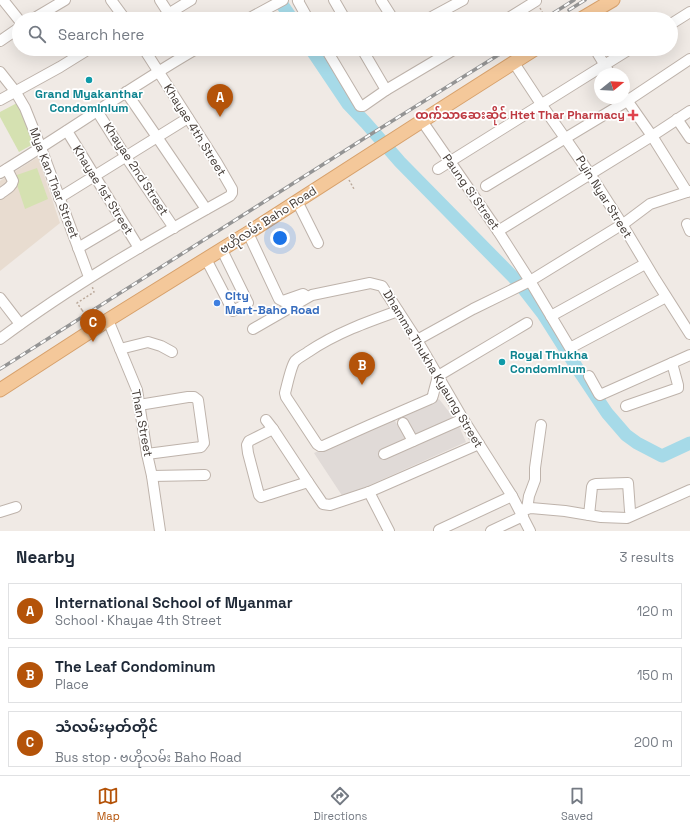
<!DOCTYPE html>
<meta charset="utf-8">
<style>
:root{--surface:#fff;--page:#f6f6f7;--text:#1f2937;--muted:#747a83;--line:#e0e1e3;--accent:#b45309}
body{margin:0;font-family:"Space Grotesk","Noto Sans Myanmar",sans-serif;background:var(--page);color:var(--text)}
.compass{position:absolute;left:594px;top:68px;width:36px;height:36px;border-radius:50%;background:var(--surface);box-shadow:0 4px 16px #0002;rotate:72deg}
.you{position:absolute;left:280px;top:238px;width:14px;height:14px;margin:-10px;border:3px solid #fff;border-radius:50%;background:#1a73e8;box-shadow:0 0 0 6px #1a73e833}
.badge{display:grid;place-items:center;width:26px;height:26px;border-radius:50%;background:var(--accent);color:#fff;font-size:13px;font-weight:700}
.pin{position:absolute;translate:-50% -33px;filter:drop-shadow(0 1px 2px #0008)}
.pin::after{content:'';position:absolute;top:21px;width:14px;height:12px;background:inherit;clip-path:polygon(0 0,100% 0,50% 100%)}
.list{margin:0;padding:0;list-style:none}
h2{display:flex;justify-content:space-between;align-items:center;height:52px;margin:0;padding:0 16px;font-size:17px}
h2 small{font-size:13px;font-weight:400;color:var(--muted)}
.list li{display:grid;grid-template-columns:26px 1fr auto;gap:12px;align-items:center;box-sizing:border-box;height:56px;margin:0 8px 8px;padding:0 8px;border:1px solid var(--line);border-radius:0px}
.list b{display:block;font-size:15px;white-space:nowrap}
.list p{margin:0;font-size:13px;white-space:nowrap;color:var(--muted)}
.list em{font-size:13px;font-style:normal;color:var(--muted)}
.icon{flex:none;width:22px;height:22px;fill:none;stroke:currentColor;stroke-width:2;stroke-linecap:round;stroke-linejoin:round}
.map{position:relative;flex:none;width:690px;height:531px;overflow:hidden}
.search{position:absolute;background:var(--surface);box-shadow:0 4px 16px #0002;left:12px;right:12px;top:12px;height:44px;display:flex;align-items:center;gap:10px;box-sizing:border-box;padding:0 14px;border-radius:22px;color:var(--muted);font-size:15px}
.sheet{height:244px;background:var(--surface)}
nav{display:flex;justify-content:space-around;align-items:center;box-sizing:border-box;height:56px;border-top:1px solid var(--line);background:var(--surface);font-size:11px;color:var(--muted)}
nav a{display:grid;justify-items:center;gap:2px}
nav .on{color:var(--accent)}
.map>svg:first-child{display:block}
</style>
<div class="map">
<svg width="690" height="531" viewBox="0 0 690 531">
<rect width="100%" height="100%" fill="#f0eae5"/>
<g fill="#e0dad7">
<polygon points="439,399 453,417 416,436 402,414"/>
<polygon points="393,418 406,438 378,453 382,460 458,424 466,442 343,497 314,453"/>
</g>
<polygon fill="#e8dcd0" points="38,157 60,223 0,271 0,181"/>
<g fill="#d5e1b1">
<polygon points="17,103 37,142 19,152 0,117 0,112"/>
<polygon points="37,168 48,199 25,209 14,176"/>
</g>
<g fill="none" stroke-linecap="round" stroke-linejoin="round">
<g stroke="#a6dae8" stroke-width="13">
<polyline points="279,0 292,19"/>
<polyline points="311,49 348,104 366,123 400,162 519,283 543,314 581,374 607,413 626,435 637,443 662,456 690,443"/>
</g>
<g stroke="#beb3ab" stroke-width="12">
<g id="minor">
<polyline points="3,0 19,20"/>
<polyline points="111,0 125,19"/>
<polyline points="160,0 169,14"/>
<polyline points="299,0 298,1 308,19"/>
<polyline points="334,0 345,19"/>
<polyline points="381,0 393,19"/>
<polyline points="33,19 65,0"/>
<polyline points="160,19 191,0"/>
<polyline points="248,19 283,0"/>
<polyline points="428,19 463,0"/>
<polyline points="507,19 536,1"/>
<polyline points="671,24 690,12"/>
<polyline points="0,41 19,28"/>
<polyline points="326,49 360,106 363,106 386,90 455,49"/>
<polyline points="362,49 386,90"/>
<polyline points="595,49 610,74"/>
<polyline points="514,63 541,104 565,138 590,174 622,224 655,279 690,334"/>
<polyline points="0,72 15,91 25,108 41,148 89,277"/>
<polyline points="126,92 157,137 206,209"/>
<polyline points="624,96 652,136 687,192"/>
<polyline points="0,100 60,67 89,49"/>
<polyline points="97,111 126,157 174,228"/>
<polyline points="677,119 690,138"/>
<polyline points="422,121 498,231 530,281 570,348 666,297"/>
<polyline points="67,131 139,248"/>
<polyline points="438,169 630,49"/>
<path d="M 0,173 C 66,133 129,88 196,49"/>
<polyline points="486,186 627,101 690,59"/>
<path d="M 0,194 C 5,190 12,187 13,181 L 7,169"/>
<polyline points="59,198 188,118"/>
<polyline points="297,201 318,243"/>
<polyline points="687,224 690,231"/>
<polyline points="498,231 652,136 690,111"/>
<polyline points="248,233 279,299 283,301 303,294 306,296"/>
<polyline points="78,248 122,222"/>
<polyline points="206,259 233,311 248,303 222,250"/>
<polyline points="0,298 20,324"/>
<path d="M 398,311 C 367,322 336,333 308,352 C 304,355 299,357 295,361 C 291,366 287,386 285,393 L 286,397 L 317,444 L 320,446 L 323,446 L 370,425 L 430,399 L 432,398 L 433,395 L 438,376 L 527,323"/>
<polyline points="551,316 645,264"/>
<polyline points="108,320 137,390 147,454 152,476 160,531"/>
<polyline points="253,329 312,295 370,283 382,286 417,340 463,419 512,496 530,531"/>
<path d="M 0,339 C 72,285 151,240 230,196 L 232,193 L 232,189 L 217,163 L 144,49"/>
<polyline points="417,340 473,309 530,281 626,222 650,204 690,191"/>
<polyline points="120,349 148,342 161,346 172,352"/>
<polyline points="589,376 599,394 600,395 690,355"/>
<polyline points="139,405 188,397 194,397 198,400 204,443 201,447 147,454"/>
<polyline points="626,406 678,388 678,385 672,363"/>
<polyline points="266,420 273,429 308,482 323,504 330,505 369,492 479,444"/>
<polyline points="403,423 413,441"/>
<polyline points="273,429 249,441 247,445 248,453 259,495 261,497 264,496 308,482"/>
<polyline points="384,454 463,419"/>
<polyline points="152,476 205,475"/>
<polyline points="369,492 389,531"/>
<polyline points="527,509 529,496 535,480 535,468 541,425"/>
<polyline points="520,510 531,508 565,511 601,517 627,518 690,490"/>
<polyline points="0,512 16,507"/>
<polyline points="589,515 592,487 593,485 596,484 628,483 630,511"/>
<polyline points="439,530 512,496"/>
<polyline points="491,531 523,516"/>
</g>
</g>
<g stroke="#d7a16c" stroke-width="15">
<g id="major">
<polyline points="581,19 613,0"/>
<polyline points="0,390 108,320 248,233 422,121 535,49"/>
</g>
</g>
<g stroke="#bba99b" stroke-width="1.5" stroke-dasharray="2 2" stroke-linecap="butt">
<polyline points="540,8 545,17"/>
<polyline points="349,180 354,189"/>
<polyline points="82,310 77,303 94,292 92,286"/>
</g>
<use href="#minor" stroke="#fff" stroke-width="10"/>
<use href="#major" stroke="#f4c89a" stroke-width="13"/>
<g stroke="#949494" stroke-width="3.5">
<g id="rail">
<polyline points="569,10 585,0"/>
<polyline points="544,19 574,0"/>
<polyline points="0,369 368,136 508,49"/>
</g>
</g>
<use href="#rail" stroke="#fff" stroke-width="2" stroke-dasharray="6" stroke-linecap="butt"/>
<polyline stroke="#bba99b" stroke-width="1.5" stroke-dasharray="2 2" stroke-linecap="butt" points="82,310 87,317"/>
</g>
<g fill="#0f9aa8" stroke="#fff" stroke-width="1.5">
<circle cx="89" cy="80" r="4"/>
<circle cx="502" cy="362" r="4"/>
</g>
<path fill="#e0444e" stroke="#fff" stroke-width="1.5" d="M631 109h4v4h4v4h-4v4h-4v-4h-4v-4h4z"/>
<circle fill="#3f7fe0" stroke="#fff" stroke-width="1.5" cx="217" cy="303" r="4"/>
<g text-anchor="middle" stroke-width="3.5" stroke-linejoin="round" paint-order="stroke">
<g font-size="12" font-weight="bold" fill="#0d838f" stroke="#fff">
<text x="89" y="98">Grand Myakanthar<tspan x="89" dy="14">Condominium</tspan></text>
<text x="510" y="359" text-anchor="start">Royal Thukha<tspan x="510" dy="14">Condominum</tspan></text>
</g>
<g font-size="12" font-weight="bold" fill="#be3a42" stroke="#fff" text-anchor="end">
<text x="625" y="119">ထက်သာဆေးဆိုင် Htet Thar Pharmacy</text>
</g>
<g font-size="12" fill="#423a35" stroke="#fff">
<text transform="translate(195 130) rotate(58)" y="4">Khayae 4th Street</text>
<text transform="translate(136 169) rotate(57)" y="4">Khayae 2nd Street</text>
<text transform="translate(54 183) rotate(69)" y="4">Mya Kan Thar Street</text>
<text transform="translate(103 190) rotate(58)" y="4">Khayae 1st Street</text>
<text transform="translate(471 192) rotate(55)" y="4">Paung Si Street</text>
<text transform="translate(604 197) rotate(58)" y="4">Pyin Nyar Street</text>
<text transform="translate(268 220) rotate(-33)" y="4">ဗဟိုလမ်း Baho Road</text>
<text transform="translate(433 369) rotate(59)" y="4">Dhamma Thukha Kyaung Street</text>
<text transform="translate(142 423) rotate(79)" y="4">Than Street</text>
</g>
<g font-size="12" font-weight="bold" fill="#366cbe" stroke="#fff" text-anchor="start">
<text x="225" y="300">City<tspan x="225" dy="14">Mart-Baho Road</tspan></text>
</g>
</g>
</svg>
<svg class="compass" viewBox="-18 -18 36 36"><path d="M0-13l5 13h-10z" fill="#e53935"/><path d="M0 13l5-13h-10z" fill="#747a83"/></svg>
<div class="you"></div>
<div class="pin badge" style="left:220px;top:117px">A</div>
<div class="pin badge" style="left:362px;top:385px">B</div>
<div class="pin badge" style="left:93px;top:342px">C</div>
<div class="search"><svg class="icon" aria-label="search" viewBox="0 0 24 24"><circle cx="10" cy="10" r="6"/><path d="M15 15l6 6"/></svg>Search here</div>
</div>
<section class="sheet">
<h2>Nearby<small>3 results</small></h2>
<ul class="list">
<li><span class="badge">A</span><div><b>International School of Myanmar</b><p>School · Khayae 4th Street</p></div><em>120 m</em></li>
<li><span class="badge">B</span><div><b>The Leaf Condominum</b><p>Place</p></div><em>150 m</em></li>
<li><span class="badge">C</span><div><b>သံလမ်းမှတ်တိုင်</b><p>Bus stop · ဗဟိုလမ်း Baho Road</p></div><em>200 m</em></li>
</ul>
</section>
<nav>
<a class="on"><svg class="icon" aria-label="map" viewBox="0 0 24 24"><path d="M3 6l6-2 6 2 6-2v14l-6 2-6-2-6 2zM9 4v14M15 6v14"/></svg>Map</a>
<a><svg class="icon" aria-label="directions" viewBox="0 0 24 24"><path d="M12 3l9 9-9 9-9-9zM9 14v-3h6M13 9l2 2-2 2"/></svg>Directions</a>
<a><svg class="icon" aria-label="saved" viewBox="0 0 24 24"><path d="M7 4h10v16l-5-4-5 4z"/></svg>Saved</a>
</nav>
